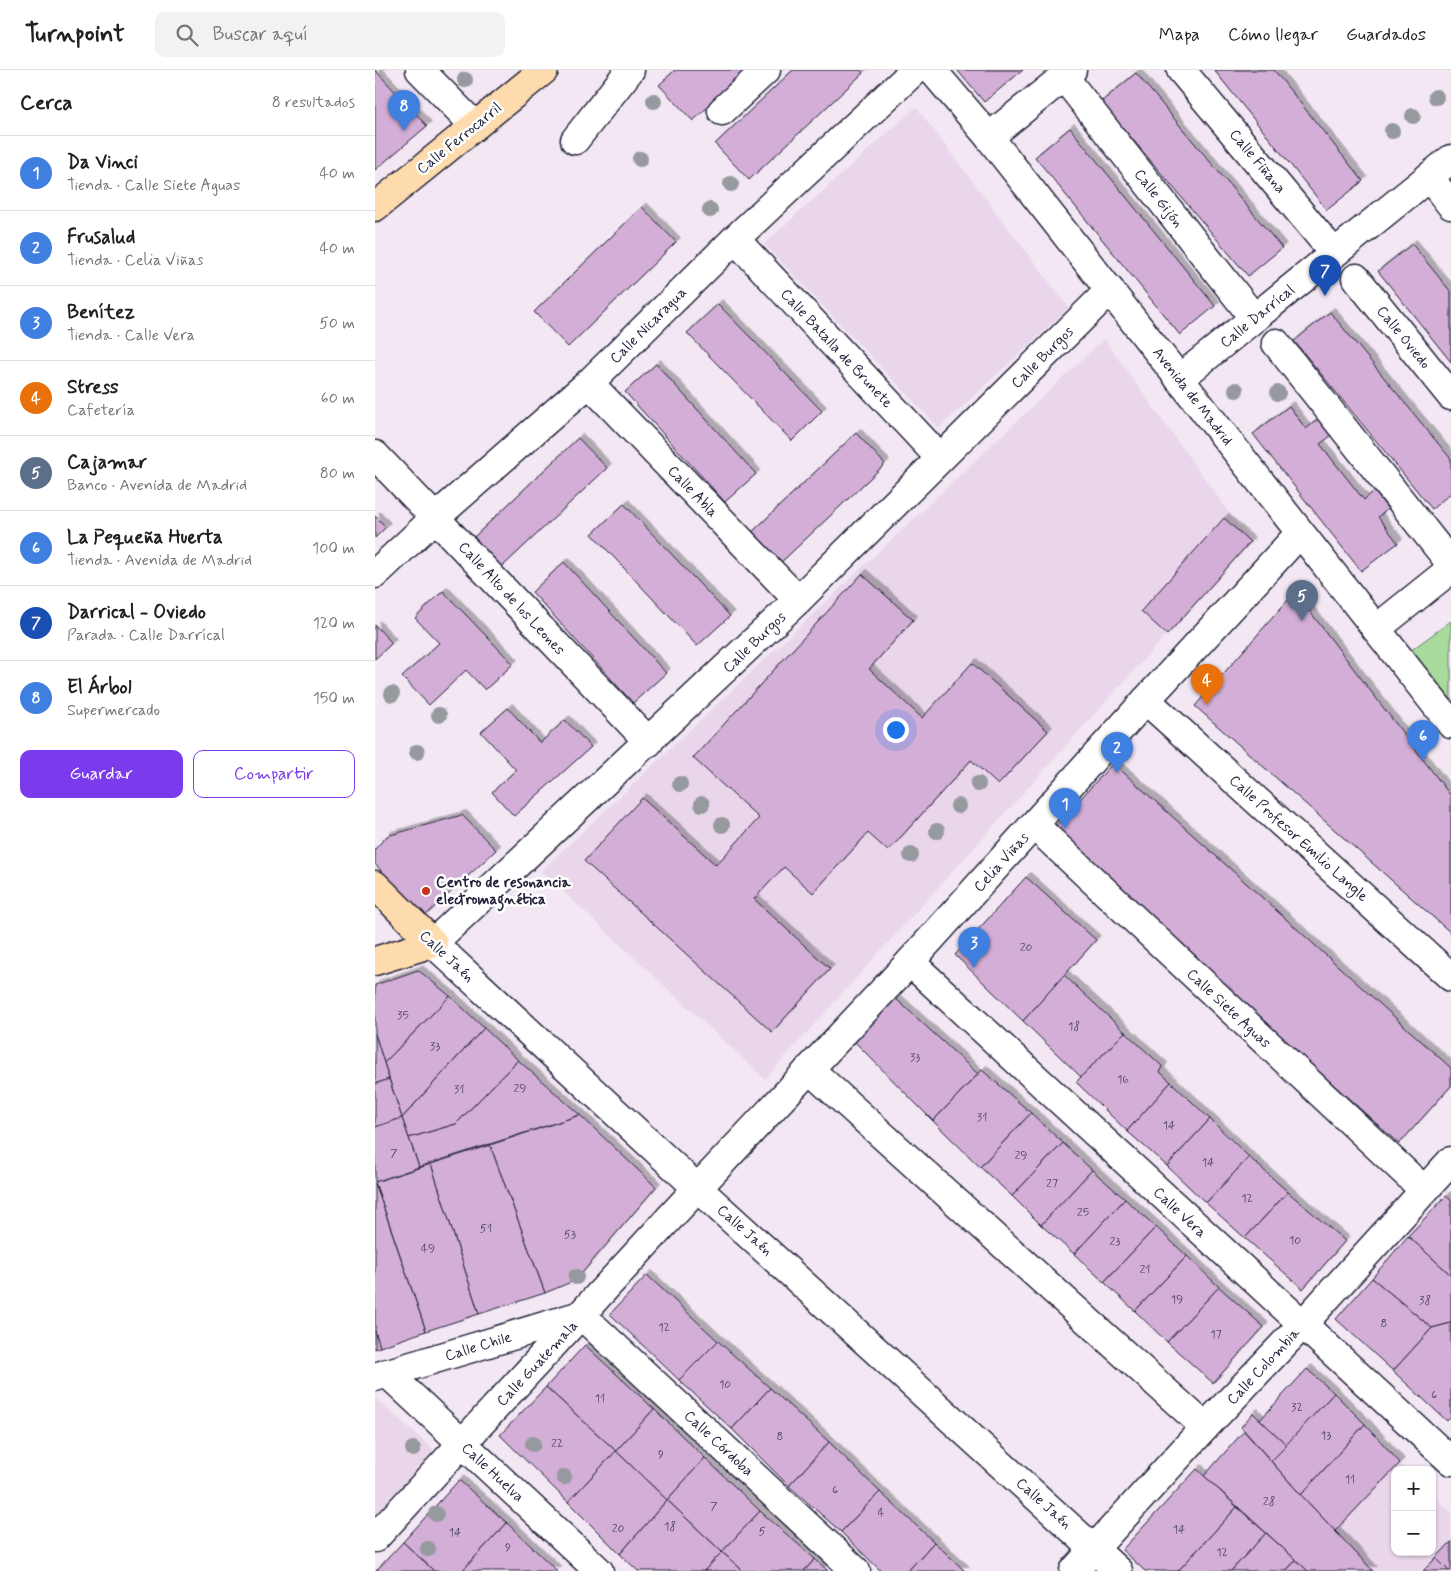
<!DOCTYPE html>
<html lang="es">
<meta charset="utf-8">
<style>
:root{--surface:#fff;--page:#f2f2f2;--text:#202124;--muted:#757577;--line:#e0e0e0;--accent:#7c3aed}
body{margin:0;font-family:Mynerve,sans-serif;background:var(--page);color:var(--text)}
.controls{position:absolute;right:15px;bottom:15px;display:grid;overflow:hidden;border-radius:10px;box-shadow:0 1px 4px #0004}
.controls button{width:45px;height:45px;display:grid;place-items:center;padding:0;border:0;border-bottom:1px solid var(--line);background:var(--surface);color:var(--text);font:25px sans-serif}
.you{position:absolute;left:520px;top:659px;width:18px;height:18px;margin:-12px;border:4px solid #fff;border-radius:50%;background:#1a73e8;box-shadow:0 0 0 8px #1a73e833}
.badge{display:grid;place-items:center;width:32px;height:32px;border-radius:50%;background:var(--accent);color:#fff;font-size:16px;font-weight:700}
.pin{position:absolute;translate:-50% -41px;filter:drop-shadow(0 1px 2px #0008)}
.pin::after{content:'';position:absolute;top:26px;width:18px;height:15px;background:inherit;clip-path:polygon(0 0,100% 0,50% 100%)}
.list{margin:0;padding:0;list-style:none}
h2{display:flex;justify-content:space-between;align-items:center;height:65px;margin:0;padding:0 20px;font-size:21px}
h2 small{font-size:16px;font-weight:400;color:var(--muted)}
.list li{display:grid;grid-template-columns:32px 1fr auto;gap:15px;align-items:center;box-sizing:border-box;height:75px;padding:0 20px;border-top:1px solid var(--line)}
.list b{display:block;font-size:19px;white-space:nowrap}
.list p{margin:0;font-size:16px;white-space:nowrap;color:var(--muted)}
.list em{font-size:16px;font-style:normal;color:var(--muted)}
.actions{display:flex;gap:10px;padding:15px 20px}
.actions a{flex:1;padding:11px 0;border:1px solid var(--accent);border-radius:10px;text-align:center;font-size:18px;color:var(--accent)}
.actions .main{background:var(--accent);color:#fff}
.icon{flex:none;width:28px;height:28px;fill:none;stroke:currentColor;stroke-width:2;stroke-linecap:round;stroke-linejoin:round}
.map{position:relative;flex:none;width:1076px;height:1501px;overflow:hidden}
header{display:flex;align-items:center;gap:30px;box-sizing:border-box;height:70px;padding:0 25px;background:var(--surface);border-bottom:1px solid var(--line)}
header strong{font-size:24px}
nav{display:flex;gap:28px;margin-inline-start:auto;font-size:18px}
.search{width:350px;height:45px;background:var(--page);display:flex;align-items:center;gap:12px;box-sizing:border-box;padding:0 18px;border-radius:10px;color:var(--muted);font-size:19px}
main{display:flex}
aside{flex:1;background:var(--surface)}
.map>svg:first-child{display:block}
</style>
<header>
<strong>Turnpoint</strong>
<div class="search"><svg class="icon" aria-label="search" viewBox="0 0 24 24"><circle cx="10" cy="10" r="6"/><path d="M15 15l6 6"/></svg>Buscar aquí</div>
<nav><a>Mapa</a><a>Cómo llegar</a><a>Guardados</a></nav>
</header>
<main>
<aside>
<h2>Cerca<small>8 resultados</small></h2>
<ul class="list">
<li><span class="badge" style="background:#3f7fe0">1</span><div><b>Da Vinci</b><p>Tienda · Calle Siete Aguas</p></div><em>40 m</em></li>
<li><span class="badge" style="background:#3f7fe0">2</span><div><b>Frusalud</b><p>Tienda · Celia Viñas</p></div><em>40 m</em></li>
<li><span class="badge" style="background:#3f7fe0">3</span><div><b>Benítez</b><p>Tienda · Calle Vera</p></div><em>50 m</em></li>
<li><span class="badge" style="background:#e8710a">4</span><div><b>Stress</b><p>Cafetería</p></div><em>60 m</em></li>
<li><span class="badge" style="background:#5c6f8a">5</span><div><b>Cajamar</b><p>Banco · Avenida de Madrid</p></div><em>80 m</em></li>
<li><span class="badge" style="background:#3f7fe0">6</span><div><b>La Pequeña Huerta</b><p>Tienda · Avenida de Madrid</p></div><em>100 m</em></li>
<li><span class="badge" style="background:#1a4fb4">7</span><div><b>Darrical - Oviedo</b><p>Parada · Calle Darrícal</p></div><em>120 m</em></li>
<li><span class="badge" style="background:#3f7fe0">8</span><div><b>El Árbol</b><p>Supermercado</p></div><em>150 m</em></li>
</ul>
<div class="actions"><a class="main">Guardar</a><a>Compartir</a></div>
</aside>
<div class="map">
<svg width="1076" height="1501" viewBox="0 0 1076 1501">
<defs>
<filter id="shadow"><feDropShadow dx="4.5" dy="-4.5" stdDeviation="0" flood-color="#0004"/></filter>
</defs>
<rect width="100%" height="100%" fill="#f2e7f3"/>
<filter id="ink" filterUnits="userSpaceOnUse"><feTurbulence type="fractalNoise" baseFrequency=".02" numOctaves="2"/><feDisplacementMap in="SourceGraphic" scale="10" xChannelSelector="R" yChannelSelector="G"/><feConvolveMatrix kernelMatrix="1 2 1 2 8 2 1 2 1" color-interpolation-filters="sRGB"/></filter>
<g filter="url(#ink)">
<g fill="#e9d6ea">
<polygon points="541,37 694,238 564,358 389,174"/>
<polygon points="729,269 875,472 390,1009 166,801"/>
<polygon points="0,1328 61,1382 0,1446"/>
<polygon points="1025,1393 1032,1400 1020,1400 1020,1482 1057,1482 1057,1424 1076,1442 1076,1472 1048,1501 998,1501 960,1461"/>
</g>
<polygon fill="#a7da9b" stroke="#647e6b" points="1076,551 1076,638 1031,584"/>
<g fill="#d3aed6" stroke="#22223b" filter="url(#shadow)">
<polygon points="0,0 52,56 0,100"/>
<polygon points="300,0 372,0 318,51 284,15"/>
<polygon points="418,0 485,0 488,3 374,110 340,74"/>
<polygon points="585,0 648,0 609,32 583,1"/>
<polygon points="839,0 899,0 988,111 952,140"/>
<polygon points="761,3 907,178 873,206 726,32"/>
<polygon points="695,58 840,236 805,265 660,87"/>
<polygon points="267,137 301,172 193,277 159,242"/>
<polygon points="1037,174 1076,222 1076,292 1003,201"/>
<polygon points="343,234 447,341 417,371 312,263"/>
<polygon points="955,242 1076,389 1076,423 1057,439 919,271"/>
<polygon points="281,294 381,404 350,432 250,322"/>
<polygon points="914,336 931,359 943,349 956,366 945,374 989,430 999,421 1013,439 1003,447 1023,473 986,501 878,364"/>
<polygon points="481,363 510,394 400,498 371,468"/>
<polygon points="203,368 232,398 127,497 98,468"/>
<polygon points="249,434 355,546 322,576 217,464"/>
<polygon points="0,446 11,457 0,468"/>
<polygon points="849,448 875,472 792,565 766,541"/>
<polygon points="189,492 291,603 258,633 157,522"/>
<polygon points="487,504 538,550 494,599 547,648 597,593 673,661 623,715 596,690 513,781 493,763 438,823 409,797 379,829 455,899 397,962 209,791 267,728 341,795 384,748 318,688"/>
<polygon points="68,521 138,594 110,620 91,600 54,635 27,607 64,573 40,548"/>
<polygon points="920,522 1076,726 1076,863 820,636"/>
<polygon points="0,555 17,573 0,589"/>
<polygon points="133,638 165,673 190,650 216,677 139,746 117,722 141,700 106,662"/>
<polygon points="738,693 1076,998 1076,1016 1024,1074 677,760"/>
<polygon points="87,745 121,780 49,847 0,794 0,779 12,766"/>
<polygon points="651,807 721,870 648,951 580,885"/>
<polygon points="43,900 75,926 9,993 0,964 0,915"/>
<polygon points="689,905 750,962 706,1007 648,951"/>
<polygon points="75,926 109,958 27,1048 9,993"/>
<polygon points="519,927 603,1004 558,1051 478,970"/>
<polygon points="109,958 143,990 81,1054 34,1068 27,1048"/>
<polygon points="750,962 788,997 785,1002 796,1012 752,1061 701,1012"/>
<polygon points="0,964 14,1009 0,1014"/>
<polygon points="143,990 205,1045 44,1097 34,1068 81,1054"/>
<polygon points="607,1000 656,1043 605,1097 558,1051"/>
<polygon points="14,1009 27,1048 0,1057 0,1014"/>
<polygon points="796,1012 835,1049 792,1096 752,1061"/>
<polygon points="656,1043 688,1073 637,1126 605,1097"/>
<polygon points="205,1045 281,1117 201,1210 170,1223 115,1075"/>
<polygon points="27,1048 44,1097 0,1112 0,1057"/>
<polygon points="835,1049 874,1087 831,1133 792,1096"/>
<polygon points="688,1073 717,1100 666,1155 637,1126"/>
<polygon points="115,1075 170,1223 104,1244 56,1094"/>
<polygon points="874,1087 913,1122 870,1168 831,1133"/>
<polygon points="56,1094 104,1244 51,1261 0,1112"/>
<polygon points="717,1100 750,1129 699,1184 666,1155"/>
<polygon points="0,1113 51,1261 5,1277 0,1261"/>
<polygon points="913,1122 970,1171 928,1219 870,1168"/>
<polygon points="1071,1126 1076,1130 1076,1205 1033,1166"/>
<polygon points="750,1129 781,1157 729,1212 699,1184"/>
<polygon points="781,1157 812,1186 760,1241 729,1212"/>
<polygon points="1033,1166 1076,1205 1076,1253 1057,1258 997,1208"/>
<polygon points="812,1186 844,1217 792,1272 760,1241"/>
<polygon points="272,1205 343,1271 304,1310 235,1244"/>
<polygon points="997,1208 1057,1258 1018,1301 961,1249"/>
<polygon points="844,1217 889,1257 838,1313 792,1272"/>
<polygon points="1076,1253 1076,1347 1072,1351 1018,1301 1057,1258"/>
<polygon points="0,1261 5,1277 0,1279"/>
<polygon points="343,1271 395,1318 357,1359 304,1310"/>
<polygon points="210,1275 279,1339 241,1381 171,1317"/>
<polygon points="932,1299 959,1323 912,1375 885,1350"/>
<polygon points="171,1317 241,1381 193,1432 125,1365"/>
<polygon points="395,1318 454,1372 414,1416 357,1359"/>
<polygon points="959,1323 990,1354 926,1425 896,1391"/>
<polygon points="279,1339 330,1388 292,1430 241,1381"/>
<polygon points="878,1343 912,1375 896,1391 866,1357"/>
<polygon points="990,1354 1025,1393 960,1461 926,1425"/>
<polygon points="869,1361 926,1425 998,1501 933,1501 829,1406"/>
<polygon points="454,1372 505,1422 466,1462 414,1416"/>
<polygon points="241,1381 292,1430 245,1484 193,1432"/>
<polygon points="330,1388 385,1441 347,1482 292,1430"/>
<polygon points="822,1399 862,1437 803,1501 770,1501 747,1480"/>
<polygon points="84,1410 132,1453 87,1501 59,1501 28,1472"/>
<polygon points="505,1422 559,1472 533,1501 506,1501 466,1462"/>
<polygon points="292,1430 347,1482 329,1501 263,1501 245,1484"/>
<polygon points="862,1437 891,1463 856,1501 803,1501"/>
<polygon points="385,1441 440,1489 429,1501 368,1501 347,1482"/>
<polygon points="132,1453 182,1501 87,1501"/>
<polygon points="891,1463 921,1490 911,1501 856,1501"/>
<polygon points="28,1472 59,1501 1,1501"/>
<polygon points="559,1472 590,1501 533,1501"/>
<polygon points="1076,1472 1076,1501 1074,1501 1061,1488"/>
<polygon points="347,1482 368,1501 329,1501"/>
<polygon points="1061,1488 1074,1501 1048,1501"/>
<polygon points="440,1489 453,1501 429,1501"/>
<polygon points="921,1490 933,1501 911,1501"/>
</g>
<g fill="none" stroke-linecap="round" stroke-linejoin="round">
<g stroke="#22223b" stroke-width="31">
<g id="minor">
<polyline points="45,0 99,55"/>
<polyline points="557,0 614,67 1076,654"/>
<polyline points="806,0 959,183"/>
<polyline points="689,7 879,248"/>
<polyline points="347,41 391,0"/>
<polyline points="614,67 697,0"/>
<polyline points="200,70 255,0"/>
<polyline points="1054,107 1076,135"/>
<polyline points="360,169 565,388"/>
<polyline points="981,208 1076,326"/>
<polyline points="735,220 423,530 58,873 307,1104 743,1501"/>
<polyline points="901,273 1076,494"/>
<polyline points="804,309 1076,89"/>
<polyline points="214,313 423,530"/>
<polyline points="0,385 274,672"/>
<polyline points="0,504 61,447 214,313 360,169 540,0"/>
<polyline points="1001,559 1076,499"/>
<polyline points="771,630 1076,907"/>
<polyline points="659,755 1049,1120"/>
<polyline points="535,892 1076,1391"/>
<polyline points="434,999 830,1357"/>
<polyline points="206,1245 481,1501"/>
<polyline points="12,1303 224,1501"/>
<polyline points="0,1307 206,1245"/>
<polyline points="0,1468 302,1140 535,892 771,630 925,463"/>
<polyline points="699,1501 830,1357 927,1255 1076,1091"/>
</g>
</g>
<g stroke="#22223b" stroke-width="31">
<g id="major">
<polyline points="0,137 169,0"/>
<polyline points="0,815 58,873 0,891"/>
</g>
</g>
<use href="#minor" stroke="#fff" stroke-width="28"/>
<use href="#major" stroke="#fddbac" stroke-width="28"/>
</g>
<g fill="#96999e">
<circle cx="90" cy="10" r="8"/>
<circle cx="1061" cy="27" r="8"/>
<circle cx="279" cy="31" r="8"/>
<circle cx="1038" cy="46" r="8"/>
<circle cx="1017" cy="61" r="8"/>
<circle cx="265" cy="89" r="8"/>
<circle cx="356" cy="114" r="8"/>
<circle cx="335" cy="140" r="8"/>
<circle cx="861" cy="320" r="8"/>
<circle cx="903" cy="323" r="8"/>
<circle cx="17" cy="624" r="8"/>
<circle cx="64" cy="645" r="8"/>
<circle cx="42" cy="682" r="8"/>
<circle cx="305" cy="714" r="8"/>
<circle cx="603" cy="714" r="8"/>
<circle cx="327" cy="734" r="8"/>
<circle cx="583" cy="736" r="8"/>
<circle cx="347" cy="755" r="8"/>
<circle cx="562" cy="761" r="8"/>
<circle cx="536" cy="785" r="8"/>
<circle cx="201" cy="1207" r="8"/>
<circle cx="158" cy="1374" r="8"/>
<circle cx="38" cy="1379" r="8"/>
<circle cx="189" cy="1407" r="8"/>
<circle cx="61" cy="1444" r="8"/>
<circle cx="53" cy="1479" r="8"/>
</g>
</g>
<circle fill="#c8321e" stroke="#fff" stroke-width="2" cx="51" cy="821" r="5"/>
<g text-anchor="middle" stroke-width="5" stroke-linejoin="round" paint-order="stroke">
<g font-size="12" fill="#4e4562">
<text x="651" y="881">20</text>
<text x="28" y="949">35</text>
<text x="699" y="960">18</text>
<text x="60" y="980">33</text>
<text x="540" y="991">33</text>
<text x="748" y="1013">16</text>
<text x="145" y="1022">29</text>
<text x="84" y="1023">31</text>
<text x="607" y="1051">31</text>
<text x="794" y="1059">14</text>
<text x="19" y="1087">7</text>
<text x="646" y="1089">29</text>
<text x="833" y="1096">14</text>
<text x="677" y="1117">27</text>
<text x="872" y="1132">12</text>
<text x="708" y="1146">25</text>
<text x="111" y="1162">51</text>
<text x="195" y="1168">53</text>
<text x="920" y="1174">10</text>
<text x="740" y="1175">23</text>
<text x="53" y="1182">49</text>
<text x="770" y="1203">21</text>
<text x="802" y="1233">19</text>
<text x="1050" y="1234">38</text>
<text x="1009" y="1257">8</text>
<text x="289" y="1261">12</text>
<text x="841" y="1268">17</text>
<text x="350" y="1318">10</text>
<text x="1059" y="1328">6</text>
<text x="225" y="1332">11</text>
<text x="922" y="1341">32</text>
<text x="951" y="1369">13</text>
<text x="405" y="1370">8</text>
<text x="182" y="1377">22</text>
<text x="286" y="1388">9</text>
<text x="975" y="1413">11</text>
<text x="460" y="1423">6</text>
<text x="894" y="1435">28</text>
<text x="339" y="1440">7</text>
<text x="506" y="1446">4</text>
<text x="295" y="1460">18</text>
<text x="243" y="1462">20</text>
<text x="804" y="1463">14</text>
<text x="387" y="1465">5</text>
<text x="80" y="1466">14</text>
<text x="133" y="1481">9</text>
<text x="847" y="1486">12</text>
</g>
<g font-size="15" fill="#22223b" stroke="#fff">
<text transform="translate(84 68) rotate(-39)" y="5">Calle Ferrocarril</text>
<text transform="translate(883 91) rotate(50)" y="5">Calle Fiñana</text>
<text transform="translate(784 128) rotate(52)" y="5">Calle Gijón</text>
<text transform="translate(882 246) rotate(-39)" y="5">Calle Darrícal</text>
<text transform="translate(273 255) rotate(-45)" y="5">Calle Nicaragua</text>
<text transform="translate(1029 267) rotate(51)" y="5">Calle Oviedo</text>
<text transform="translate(462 278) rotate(47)" y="5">Calle Batalla de Brunete</text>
<text transform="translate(667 287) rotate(-45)" y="5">Calle Burgos</text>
<text transform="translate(818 326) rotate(52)" y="5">Avenida de Madrid</text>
<text transform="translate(318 421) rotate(46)" y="5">Calle Abla</text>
<text transform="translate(137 528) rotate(47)" y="5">Calle Alto de los Leones</text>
<text transform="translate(379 572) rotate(-44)" y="5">Calle Burgos</text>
<text transform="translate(924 768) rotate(42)" y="5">Calle Profesor Emilio Langle</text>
<text transform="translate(626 792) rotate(-48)" y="5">Celia Viñas</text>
<text transform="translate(72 886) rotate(43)" y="5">Calle Jaén</text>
<text transform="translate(854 938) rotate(43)" y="5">Calle Siete Aguas</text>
<text transform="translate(805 1142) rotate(43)" y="5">Calle Vera</text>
<text transform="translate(370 1160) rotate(42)" y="5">Calle Jaén</text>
<text transform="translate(103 1276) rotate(-17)" y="5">Calle Chile</text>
<text transform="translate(162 1293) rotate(-47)" y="5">Calle Guatemala</text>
<text transform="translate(888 1296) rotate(-47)" y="5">Calle Colombia</text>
<text transform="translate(344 1373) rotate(43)" y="5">Calle Córdoba</text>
<text transform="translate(118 1402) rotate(43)" y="5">Calle Huelva</text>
<text transform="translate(669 1433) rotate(42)" y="5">Calle Jaén</text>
</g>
<g font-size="15" font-weight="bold" fill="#22223b" stroke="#fff" text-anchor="start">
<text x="61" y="817">Centro de resonancia<tspan x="61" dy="17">electromagnética</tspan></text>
</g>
</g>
</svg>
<div class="controls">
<button>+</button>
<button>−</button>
</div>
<div class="you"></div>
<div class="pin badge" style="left:690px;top:759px;background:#3f7fe0">1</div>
<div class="pin badge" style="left:742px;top:703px;background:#3f7fe0">2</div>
<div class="pin badge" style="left:599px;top:898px;background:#3f7fe0">3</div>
<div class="pin badge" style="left:832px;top:635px;background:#e8710a">4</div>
<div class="pin badge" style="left:927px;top:551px;background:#5c6f8a">5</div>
<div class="pin badge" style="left:1048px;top:691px;background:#3f7fe0">6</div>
<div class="pin badge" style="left:950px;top:226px;background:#1a4fb4">7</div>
<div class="pin badge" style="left:29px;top:61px;background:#3f7fe0">8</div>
</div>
</main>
